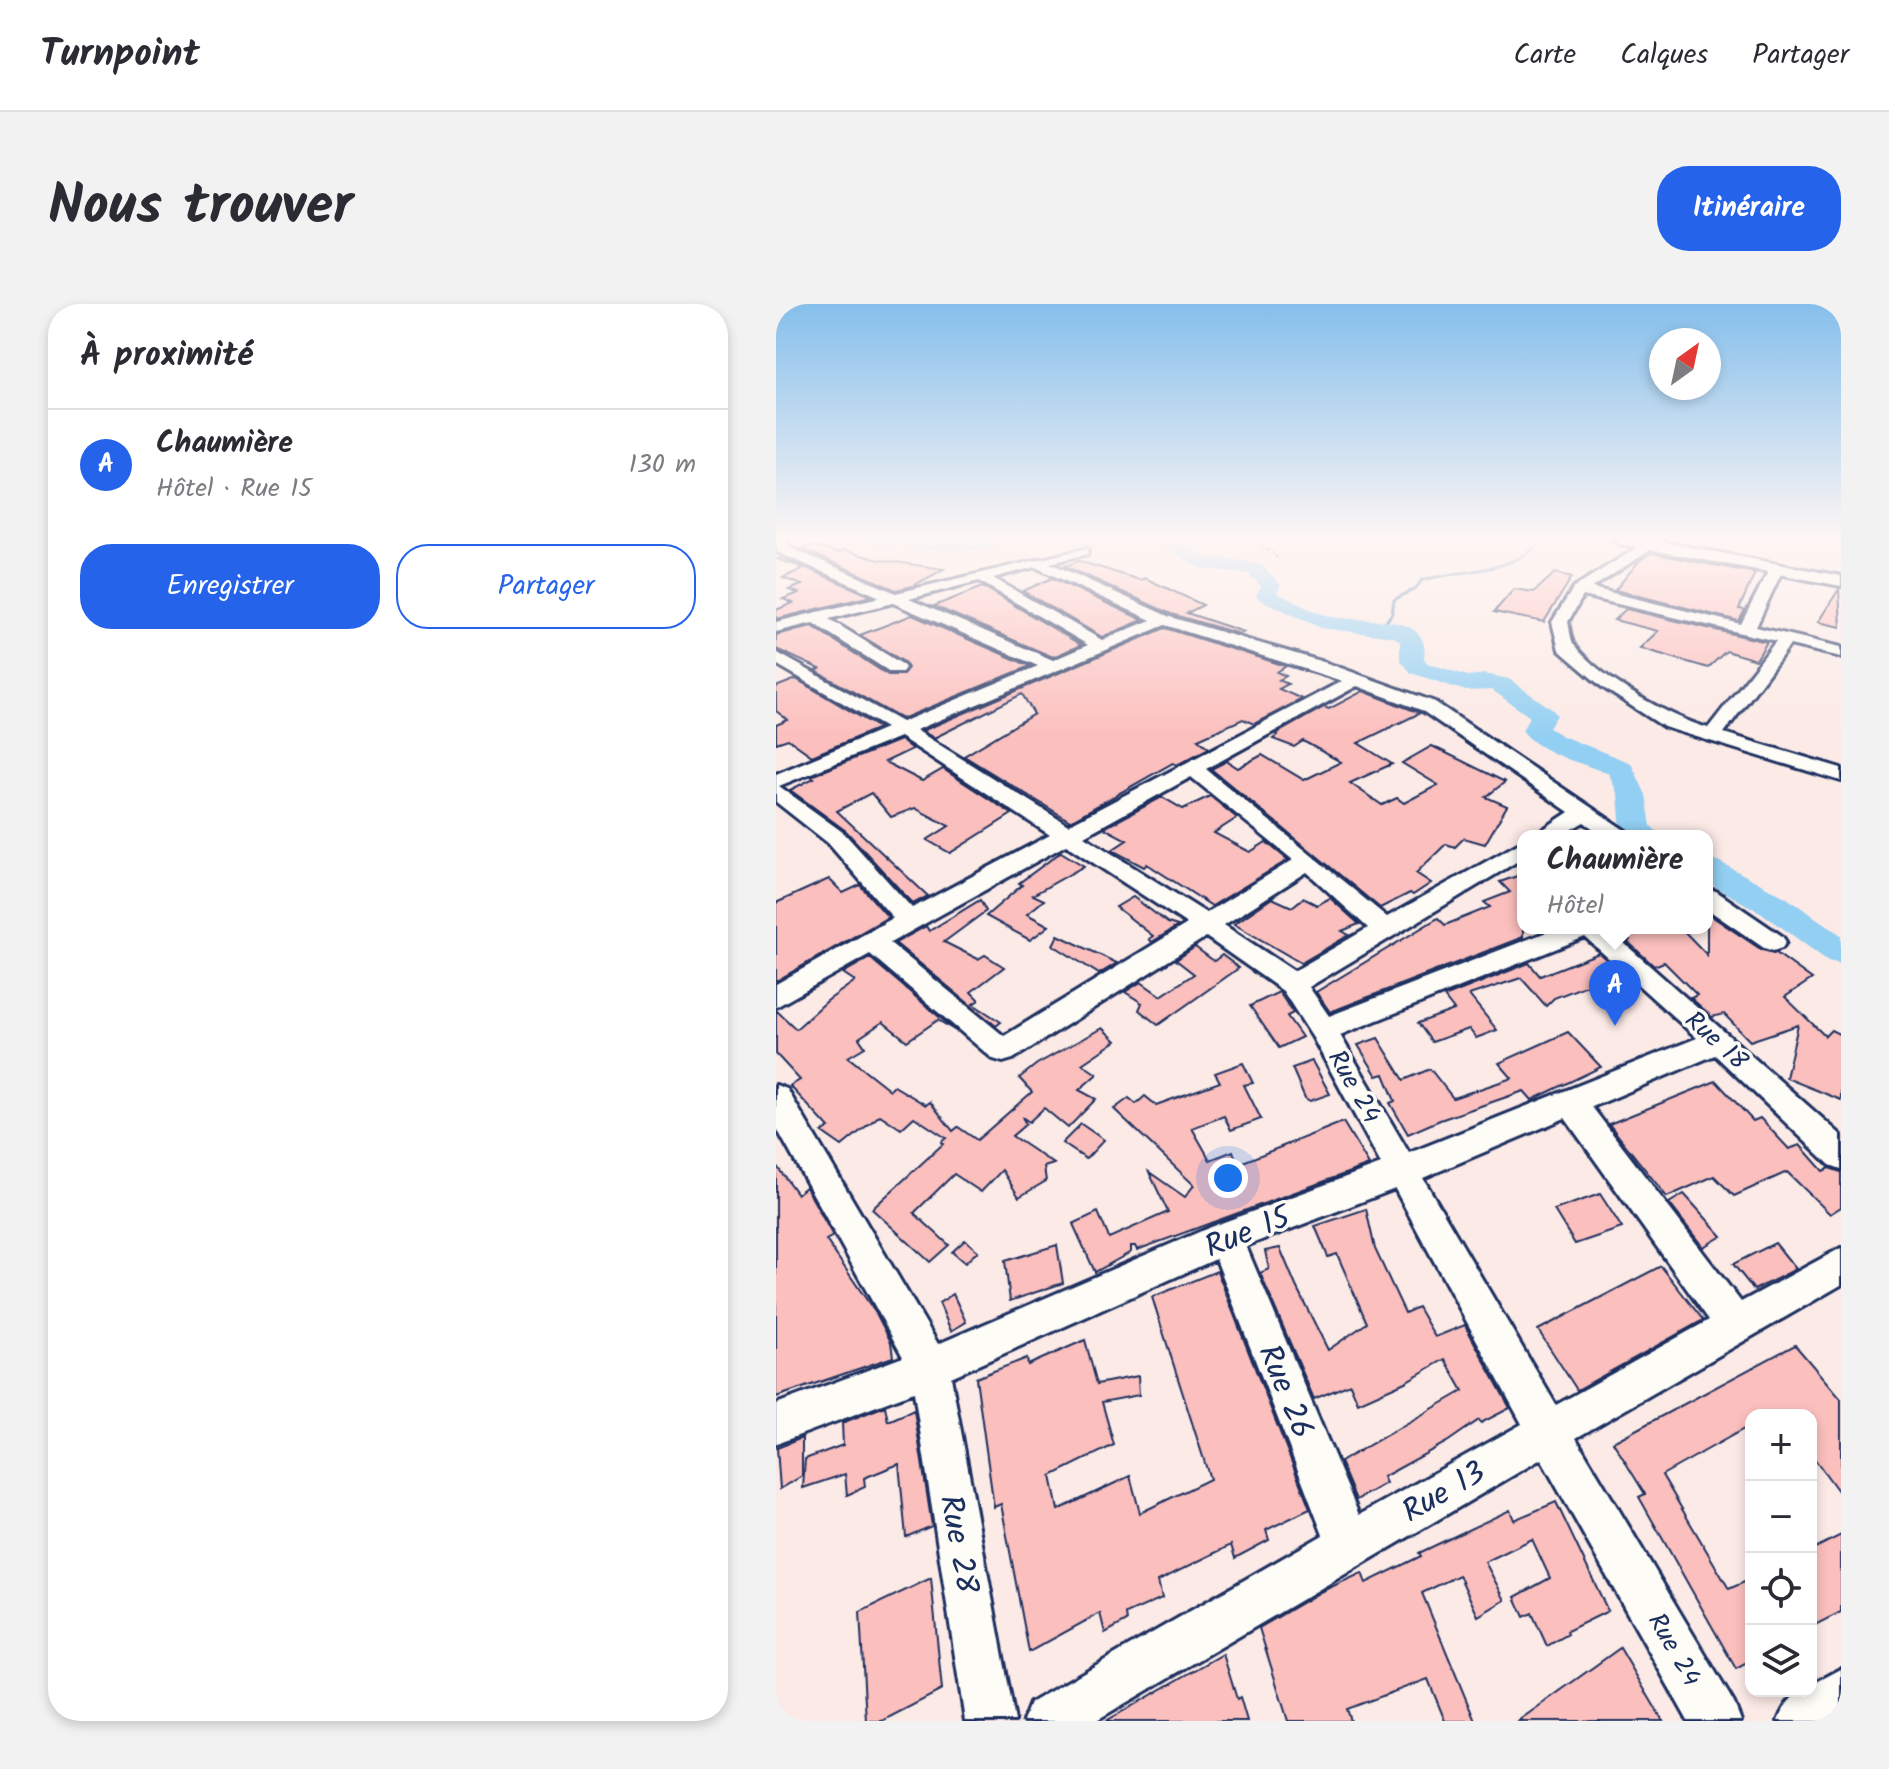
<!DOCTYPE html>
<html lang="fr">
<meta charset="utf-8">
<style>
:root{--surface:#fff;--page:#f2f2f3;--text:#2b2b33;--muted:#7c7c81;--line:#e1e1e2;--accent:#2563eb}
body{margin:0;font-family:Kalam,sans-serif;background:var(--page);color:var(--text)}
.controls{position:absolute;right:24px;bottom:24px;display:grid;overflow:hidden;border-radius:16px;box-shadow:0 4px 12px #0003}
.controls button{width:72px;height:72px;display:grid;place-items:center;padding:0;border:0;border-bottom:2px solid var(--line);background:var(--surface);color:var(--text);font:40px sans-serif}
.compass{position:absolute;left:873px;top:24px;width:72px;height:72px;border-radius:50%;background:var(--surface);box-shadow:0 4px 12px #0003;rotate:33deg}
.you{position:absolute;left:452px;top:874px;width:28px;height:28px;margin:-20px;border:6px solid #fff;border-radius:50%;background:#1a73e8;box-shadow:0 0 0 12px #1a73e833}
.badge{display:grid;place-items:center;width:52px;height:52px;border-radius:50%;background:var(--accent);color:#fff;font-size:26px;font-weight:700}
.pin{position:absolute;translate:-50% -66px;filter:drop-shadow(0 2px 4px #0008)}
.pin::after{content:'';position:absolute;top:42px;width:28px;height:24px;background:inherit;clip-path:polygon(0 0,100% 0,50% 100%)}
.popup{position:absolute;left:741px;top:526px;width:196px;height:104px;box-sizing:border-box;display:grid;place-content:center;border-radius:16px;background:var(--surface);filter:drop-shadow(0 2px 6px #0005);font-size:26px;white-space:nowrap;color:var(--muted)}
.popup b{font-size:30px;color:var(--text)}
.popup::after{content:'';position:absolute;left:50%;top:100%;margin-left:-16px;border:16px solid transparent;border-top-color:var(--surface)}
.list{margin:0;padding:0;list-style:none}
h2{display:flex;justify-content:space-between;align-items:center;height:104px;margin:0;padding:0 32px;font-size:34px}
h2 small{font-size:26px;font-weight:400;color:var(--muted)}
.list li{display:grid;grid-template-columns:52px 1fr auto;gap:24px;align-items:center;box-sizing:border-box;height:112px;padding:0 32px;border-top:2px solid var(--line)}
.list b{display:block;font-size:30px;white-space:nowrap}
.list p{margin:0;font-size:26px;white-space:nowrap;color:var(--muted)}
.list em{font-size:26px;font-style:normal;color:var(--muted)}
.actions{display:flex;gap:16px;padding:24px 32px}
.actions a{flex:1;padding:18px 0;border:2px solid var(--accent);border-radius:32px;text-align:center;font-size:28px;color:var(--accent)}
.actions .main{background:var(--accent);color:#fff}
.icon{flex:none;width:44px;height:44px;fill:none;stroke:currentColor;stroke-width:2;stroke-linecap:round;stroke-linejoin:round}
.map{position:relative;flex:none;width:1065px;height:1417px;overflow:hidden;border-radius:32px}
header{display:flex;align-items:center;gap:48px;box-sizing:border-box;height:112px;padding:0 40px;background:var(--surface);border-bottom:2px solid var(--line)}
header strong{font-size:38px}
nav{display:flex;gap:44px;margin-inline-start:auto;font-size:28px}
.intro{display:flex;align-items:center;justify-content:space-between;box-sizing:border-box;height:192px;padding:0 48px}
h1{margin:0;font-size:56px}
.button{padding:20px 36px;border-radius:32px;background:var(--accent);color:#fff;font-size:28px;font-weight:700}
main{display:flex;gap:48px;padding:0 48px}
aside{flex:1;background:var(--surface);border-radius:32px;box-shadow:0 4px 12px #0003}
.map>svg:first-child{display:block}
</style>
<header>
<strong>Turnpoint</strong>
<nav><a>Carte</a><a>Calques</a><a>Partager</a></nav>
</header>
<div class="intro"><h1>Nous trouver</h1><a class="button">Itinéraire</a></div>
<main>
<aside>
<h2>À proximité<small></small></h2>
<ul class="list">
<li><span class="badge">A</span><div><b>Chaumière</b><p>Hôtel · Rue 15</p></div><em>130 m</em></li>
</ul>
<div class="actions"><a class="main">Enregistrer</a><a>Partager</a></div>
</aside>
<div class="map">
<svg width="1065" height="1417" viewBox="0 0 1065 1417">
<rect width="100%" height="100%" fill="#fceae6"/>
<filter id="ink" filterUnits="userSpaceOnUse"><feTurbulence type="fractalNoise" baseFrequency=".0125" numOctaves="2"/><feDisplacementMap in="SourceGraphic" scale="16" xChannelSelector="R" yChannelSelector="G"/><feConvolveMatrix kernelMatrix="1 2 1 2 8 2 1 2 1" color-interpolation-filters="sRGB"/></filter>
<g filter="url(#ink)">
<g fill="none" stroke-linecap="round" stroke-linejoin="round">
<path stroke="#628fb7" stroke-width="3" d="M 608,321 L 616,309 L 618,296 L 640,284 L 646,276 C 687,265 738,270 767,235"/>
<g fill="#92cff2" fill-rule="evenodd">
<path d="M 81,235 L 235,235 C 214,255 120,243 90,240 Z"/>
<path d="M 288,235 L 323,235 C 315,243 296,243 288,235 Z"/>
<path d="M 362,235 L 399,235 L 433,254 L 459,255 L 487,262 L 505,281 L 501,289 C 518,297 535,307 553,312 C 581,320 656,305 648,354 L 651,359 L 692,372 L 709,370 L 733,375 L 777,406 L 781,411 L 773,424 L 786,432 L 855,459 L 870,491 L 875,522 L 886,532 L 848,532 L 845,527 L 842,491 L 833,470 C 807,459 763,450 746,426 L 754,413 L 716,386 L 690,387 L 635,369 L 624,355 L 624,337 L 618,333 L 545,324 L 483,295 L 480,291 L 485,282 L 473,270 L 422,264 L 393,245 L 365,239 Z"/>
<polygon points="931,554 942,557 1011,594 1065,631 1065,660 1052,657 987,610 931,578"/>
</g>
</g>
<g fill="#fbbfbd" stroke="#1b2f5e" stroke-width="2">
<polygon points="37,242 63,249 69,246 99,255 168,265 137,282 120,286 26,245"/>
<polygon points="875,249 979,269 963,305 969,306 963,317 839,286 863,257"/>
<polygon points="5,253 95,292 0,315 0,306 17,299 7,295 23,289 13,286 26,281 7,274 28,264 1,255"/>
<polygon points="303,257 364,276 369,274 427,301 411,309 468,328 464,330 395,310 289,262"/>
<polygon points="779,269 796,273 768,318 718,308 738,285 758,288"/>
<polygon points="276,274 367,316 326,333 247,287"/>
<polygon points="206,283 211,285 305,341 277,353 158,302"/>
<polygon points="1063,285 1065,323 1042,318"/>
<polygon points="850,305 991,338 980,356 950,347 932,364 864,344 882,327 838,316"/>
<polygon points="136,311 254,362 126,415 40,367 44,365 0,345 0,331 36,322 112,371 126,371 132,364 128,358 84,331"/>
<polygon points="389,324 510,362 501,368 510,372 503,376 512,380 503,385 526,395 478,420 467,415 422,435 433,444 401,461 397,459 294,517 188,452 258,410 246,390 158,434 146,427"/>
<polygon points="20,375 103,424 36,452 12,435 0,439 0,421 12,416 0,407 0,383"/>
<polygon points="587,387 644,409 582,439 616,460 574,479 606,501 621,494 628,499 662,481 626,459 656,442 729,478 710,493 731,502 709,540 688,534 679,543 670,540 640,569 655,579 637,591 634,589 604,604 435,465 451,457 462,464 486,451 528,476 565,458 527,437 518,443 497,435 502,431 500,430 548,403 553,405"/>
<polygon points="124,436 136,445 109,458 146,477 167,465 236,510 174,549 151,536 173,522 139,504 115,513 95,489 61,507 152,592 137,600 70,527 14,486 38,474 35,472"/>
<polygon points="434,492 461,514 438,529 474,548 490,538 512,556 436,602 371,560 368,563 336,546 351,536 328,524 386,493 407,505"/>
<polygon points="285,548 308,562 257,591 268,596 251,610 273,622 254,636 210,612 246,581 243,579"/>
<polygon points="747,570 747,633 554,708 540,688 662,614 669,621 714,603 708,598 734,588 724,578"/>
<polygon points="53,575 67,589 84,581 112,613 0,677 0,599"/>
<polygon points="357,593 392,619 402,622 376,638 373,635 377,632 340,603"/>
<polygon points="496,594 516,603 527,594 541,601 554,594 583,620 566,627 573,631 525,659 458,620"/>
<polygon points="204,596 210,607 168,638 202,655 209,651 228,663 195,688 203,696 197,700 225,718 220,722 119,639 150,622 153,627"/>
<polygon points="931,609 986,646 1000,649 1036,675 1009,693 1049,732 1055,726 1065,731 1065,796 1010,774 1022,721 974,737 948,710 936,713 915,694 921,691 888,658 878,662 851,637 854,636 851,632 884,624 905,624 931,651"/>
<polygon points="282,631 341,659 323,670 277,641"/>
<polygon points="419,643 438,657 446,651 463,664 382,721 363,706 366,699 349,688 365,678 385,692 418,670 400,656"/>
<polygon points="823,649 844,668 778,694 770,702 745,674 693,691 721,726 700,734 693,725 656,738 642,719 678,706 668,693 753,659 764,672"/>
<polygon points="94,654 181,728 162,716 131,737 107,718 83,734 89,743 72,753 114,786 118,782 150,801 154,798 177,827 182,823 201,836 256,788 243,774 261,760 326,724 340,737 306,760 321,770 303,786 320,795 292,824 268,804 253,818 246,813 250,820 236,832 278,860 268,863 270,877 243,893 226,866 205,888 178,870 138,909 173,941 154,958 96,905 167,840 165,838 170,834 138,813 125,825 104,811 66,842 46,828 53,824 14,782 24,776 0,750 0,706 20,725 51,697 79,677 67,669"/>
<polygon points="503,688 517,709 511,712 526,733 503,744 474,702"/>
<polygon points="792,728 825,763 756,796 748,787 664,816 632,830 614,799 619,797 608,770 601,772 582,741 602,734 628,776 654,765 677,794 736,774 723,759"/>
<polygon points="536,757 554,790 534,797 529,794 516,764"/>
<polygon points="467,759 477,779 468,781 485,815 455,826 448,812 416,824 434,856 457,847 462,860 567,818 593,861 361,946 359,942 355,942 355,948 319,968 297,920 322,908 333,934 392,908 373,868 409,893 418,881 338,805 353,794 360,800 369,792 380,801 444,778 439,769"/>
<polygon points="940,777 977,817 984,814 1013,845 1024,841 1047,867 1053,864 1065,868 1065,903 1054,910 1011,868 958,892 938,872 891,893 833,820"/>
<polygon points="305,820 328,836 310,855 286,839"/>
<polygon points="0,861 21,890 30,883 57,932 50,936 101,1011 115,1038 117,1053 0,1093"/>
<polygon points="824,890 846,924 799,940 778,906"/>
<polygon points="908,890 946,932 927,943 893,899"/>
<polygon points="590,905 599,945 629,1009 642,1003 659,1033 689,1021 734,1104 705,1119 703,1116 671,1138 607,1173 610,1179 580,1196 564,1158 687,1087 669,1055 629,1078 582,1099 574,1080 538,1095 484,969 493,965 489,947 504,944 520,982 552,1046 591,1019 561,950 552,953 539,922"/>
<polygon points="189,936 202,947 189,959 176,948"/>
<polygon points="999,939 1020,965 978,986 957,960"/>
<polygon points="281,941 287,979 234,997 229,957"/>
<polygon points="885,962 927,1016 801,1086 762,1026"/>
<polygon points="441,967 534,1205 490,1226 493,1236 459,1254 455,1241 382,1277 386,1294 350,1310 351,1317 329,1329 324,1309 253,1348 225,1200 218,1203 200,1074 251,1054 252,1061 309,1036 321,1080 362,1072 363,1091 326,1098 338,1141 275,1172 282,1206 354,1172 364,1209 434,1175 376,993"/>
<polygon points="177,990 190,1018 175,1027 163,999"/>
<polygon points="1019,1041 1065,1095 1065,1191 1035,1150 1035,1111 975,1111 975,1121 886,1171 953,1285 975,1275 975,1357 960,1365 863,1193 869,1190 837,1138"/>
<polygon points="109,1102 112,1117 138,1106 156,1222 130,1233 123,1160 88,1174 89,1183 71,1191 69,1170 27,1184 29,1155 67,1141 66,1119"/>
<polygon points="26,1134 26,1172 4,1185 1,1144"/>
<polygon points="780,1198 832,1307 791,1327 792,1330 771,1342 756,1309 748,1313 739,1293 774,1274 756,1235 709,1258 729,1296 702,1312 683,1271 646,1289 699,1417 669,1417 652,1375 571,1405 575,1417 512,1417 483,1324 546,1287 586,1269 590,1279 645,1252 643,1249 734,1206 738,1216"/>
<polygon points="1065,1231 1065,1308 1035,1323 1035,1246"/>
<polygon points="155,1274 166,1386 106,1417 90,1417 84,1308"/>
<polygon points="844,1344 887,1417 742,1417"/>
<polygon points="447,1350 461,1395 464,1393 471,1417 330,1417"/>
</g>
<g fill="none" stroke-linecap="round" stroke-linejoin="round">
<g stroke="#1b2f5e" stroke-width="6">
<g id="minor">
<path d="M 0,235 L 12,235 L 13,243 L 120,289 L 312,244 L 312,250 L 274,259 L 394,313 L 551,359 L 659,398 L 850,527 L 853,532 L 827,532 L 808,518 L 784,532 L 757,532 L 793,508 L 645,406 L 581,382 L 430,465 L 611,613 L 747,537 L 747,554 L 533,683 L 553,712 L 781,624 L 831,624 L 1065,831 L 1065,865 L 1054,861 L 939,751 L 816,803 L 965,998 L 1065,944 L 1065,981 L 800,1134 L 958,1399 L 965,1417 L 912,1417 L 765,1155 L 319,1417 L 247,1417 L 254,1399 L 547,1231 L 440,955 L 175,1073 L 239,1417 L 189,1417 L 138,1088 L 0,1140 L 0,1100 L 127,1053 L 0,823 L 0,781 L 11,785 L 162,1040 L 437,922 L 605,860 L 537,734 L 507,687 L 430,633 L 237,755 L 227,758 L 217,755 L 94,650 L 0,703 L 0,680 L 117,614 L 52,539 L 0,498 L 0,470 L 110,424 L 0,360 L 0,348 L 126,418 L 262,362 L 117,299 L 53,315 L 126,360 L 129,364 L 126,368 L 114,368 L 37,319 L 0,328 L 0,318 L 104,293 L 1,248 ZM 259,263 L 375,316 L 326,336 L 217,274 ZM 203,277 L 312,341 L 277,356 L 133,295 ZM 389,321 L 566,377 L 292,521 L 140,426 ZM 124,433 L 274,531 L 136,604 L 68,529 L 3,482 ZM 415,473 L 517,556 L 430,609 L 308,532 ZM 290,541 L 411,620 L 228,732 L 114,639 ZM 531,568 L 592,624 L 518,667 L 448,621 ZM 809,633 L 921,734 L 633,849 L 564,731 ZM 789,814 L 933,1016 L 780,1101 L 647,874 ZM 619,885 L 746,1120 L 583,1211 L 470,942 Z"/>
<path d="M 870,238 L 882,241 L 816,284 L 965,320 L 995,262 L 1005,262 L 1007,265 L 980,323 L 1065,343 L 1065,353 L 1014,341 L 948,429 L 1065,464 L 1065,477 L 888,423 L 826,383 L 783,346 L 776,318 L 798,283 ZM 807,292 L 1000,337 L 932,424 C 892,412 825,375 799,342 C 794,336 794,325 792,318 Z"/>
<polygon points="931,585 940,587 1006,632 1010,638 1006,644 997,647 988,644 931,605"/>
<path d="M 1065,1365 L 1065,1417 L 1002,1417 C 1008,1402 1017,1387 1035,1387 L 1035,1381 Z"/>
</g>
</g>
<g stroke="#1b2f5e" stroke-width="6">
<polygon id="major" points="836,235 871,235 1065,272 1065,282 844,240"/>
</g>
<polyline stroke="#1b2f5e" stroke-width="2" stroke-dasharray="3 3" stroke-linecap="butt" points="476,235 501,252 498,256"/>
<use href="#minor" fill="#fdfcf7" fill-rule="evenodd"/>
<use href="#major" fill="#fdfcf7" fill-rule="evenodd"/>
</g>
</g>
<linearGradient id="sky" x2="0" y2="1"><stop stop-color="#85bfec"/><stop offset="0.54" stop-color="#fef6f4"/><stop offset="1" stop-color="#fef6f4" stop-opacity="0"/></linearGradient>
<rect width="1065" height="434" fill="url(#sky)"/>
<g text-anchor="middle" stroke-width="7" stroke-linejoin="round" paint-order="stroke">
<g font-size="26" fill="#1b2f5e" stroke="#fdfcf7">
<text transform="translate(941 736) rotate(42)" y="9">Rue 18</text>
<text transform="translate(579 782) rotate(60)" y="9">Rue 24</text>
<text transform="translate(899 1345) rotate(60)" y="9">Rue 24</text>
</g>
<g font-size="32" fill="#1b2f5e" stroke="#fdfcf7">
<text transform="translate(471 927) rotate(-22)" y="11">Rue 15</text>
<text transform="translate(511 1087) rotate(68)" y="11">Rue 26</text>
<text transform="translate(667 1187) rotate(-30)" y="11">Rue 13</text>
<text transform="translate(184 1240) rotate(80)" y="11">Rue 28</text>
</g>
</g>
</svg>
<div class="controls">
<button>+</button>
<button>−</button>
<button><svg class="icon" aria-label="locate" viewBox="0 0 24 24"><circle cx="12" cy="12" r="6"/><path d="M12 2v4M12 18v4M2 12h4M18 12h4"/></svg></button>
<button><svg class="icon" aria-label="layers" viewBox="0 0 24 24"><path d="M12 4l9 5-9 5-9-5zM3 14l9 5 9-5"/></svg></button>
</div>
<svg class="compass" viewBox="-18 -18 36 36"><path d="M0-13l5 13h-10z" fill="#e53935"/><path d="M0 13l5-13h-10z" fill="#7c7c81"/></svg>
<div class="you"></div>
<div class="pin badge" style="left:839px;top:722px">A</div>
<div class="popup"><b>Chaumière</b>Hôtel</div>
</div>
</main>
